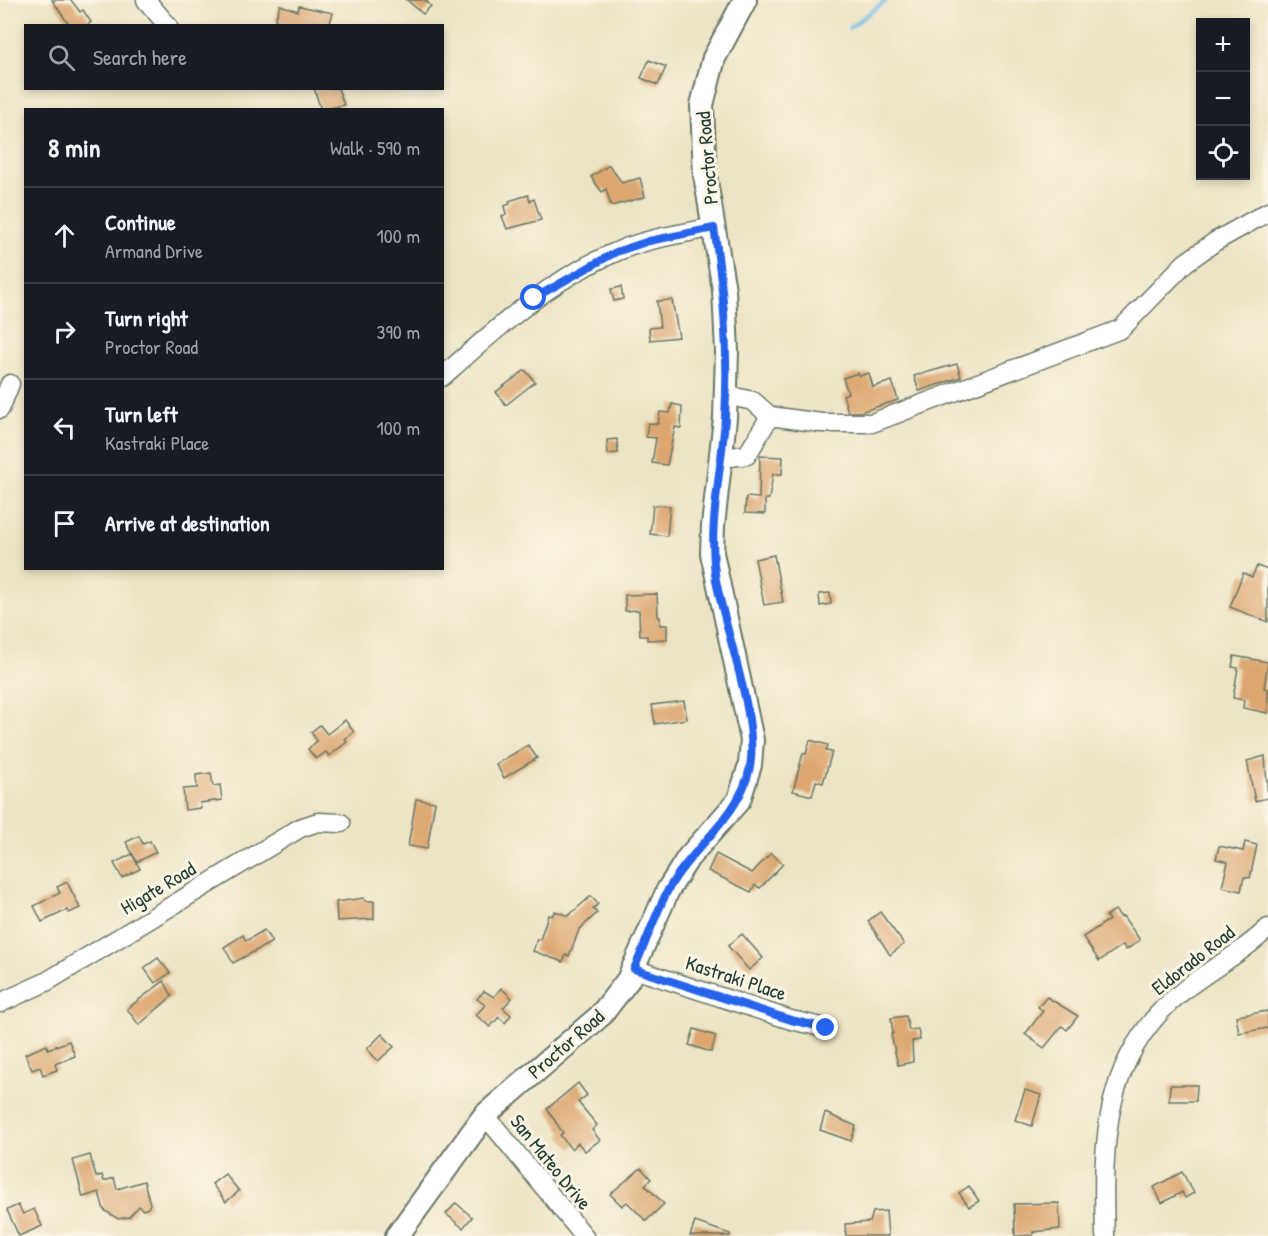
<!DOCTYPE html>
<meta charset="utf-8">
<style>
:root{--surface:#171b24;--page:#242831;--text:#f1f3f6;--muted:#9ea1a6;--line:#363941}
body{margin:0;font-family:"Patrick Hand",sans-serif;background:var(--page);color:var(--text)}
.controls{position:absolute;right:18px;top:18px;display:grid;overflow:hidden;border-radius:0px;box-shadow:0 3px 9px #0003}
.controls button{width:54px;height:54px;display:grid;place-items:center;padding:0;border:0;border-bottom:2px solid var(--line);background:var(--surface);color:var(--text);font:30px sans-serif}
.stop{position:absolute;width:18px;height:18px;margin:-14px;border:4px solid #2563eb;border-radius:50%;background:#fff}
.stop.end{background:#2563eb;border-color:#fff;box-shadow:0 2px 6px #0008}
.list{margin:0;padding:0;list-style:none}
h2{display:flex;justify-content:space-between;align-items:center;height:78px;margin:0;padding:0 24px;font-size:26px}
h2 small{font-size:20px;font-weight:400;color:var(--muted)}
.list li{display:grid;grid-template-columns:39px 1fr auto;gap:18px;align-items:center;box-sizing:border-box;height:96px;padding:0 24px;border-top:2px solid var(--line)}
.list b{display:block;font-size:22px;white-space:nowrap}
.list p{margin:0;font-size:20px;white-space:nowrap;color:var(--muted)}
.list em{font-size:20px;font-style:normal;color:var(--muted)}
.icon{flex:none;width:33px;height:33px;fill:none;stroke:currentColor;stroke-width:2;stroke-linecap:round;stroke-linejoin:round}
.map{position:relative;flex:none;width:1268px;height:1236px;overflow:hidden}
.search{position:absolute;background:var(--surface);box-shadow:0 3px 9px #0003;left:24px;top:24px;width:420px;height:66px;display:flex;align-items:center;gap:15px;box-sizing:border-box;padding:0 21px;border-radius:0px;color:var(--muted);font-size:22px}
.panel{position:absolute;background:var(--surface);box-shadow:0 3px 9px #0003;left:24px;top:108px;width:420px;height:462px;border-radius:0px}
.map>svg:first-child{display:block}
</style>
<div class="map">
<svg width="1268" height="1236" viewBox="0 0 1268 1236">
<rect width="100%" height="100%" fill="#fcf5e5"/>
<filter id="ink" filterUnits="userSpaceOnUse"><feTurbulence type="fractalNoise" baseFrequency=".0167" numOctaves="2"/><feDisplacementMap in="SourceGraphic" scale="12" xChannelSelector="R" yChannelSelector="G"/><feConvolveMatrix kernelMatrix="1 2 1 2 8 2 1 2 1" color-interpolation-filters="sRGB"/></filter>
<filter id="wash" filterUnits="userSpaceOnUse"><feTurbulence type="fractalNoise" baseFrequency=".008" numOctaves="4" result="noise"/><feDisplacementMap in="SourceGraphic" scale="24" xChannelSelector="R" yChannelSelector="G"/><feGaussianBlur stdDeviation="1.35" result="paint"/><feColorMatrix in="noise" values="0 0 0 0 0 0 0 0 0 0 0 0 0 0 0 0 0 1.4 0 .05"/><feComposite in="paint" operator="in"/></filter>
<g filter="url(#wash)">
<rect width="100%" height="100%" fill="#ede4c5"/>
<g fill="none" stroke-linecap="round" stroke-linejoin="round">
<polyline stroke="#65bae1" stroke-width="4" points="849,28 887,0"/>
</g>
<g id="blocks">
<g fill="#dca66e">
<polygon points="52,0 71,0 80,12 83,10 91,22 86,26 70,26"/>
<polygon points="407,0 425,0 431,6 423,14"/>
<polygon points="280,5 298,11 299,6 333,13 329,26 293,26 275,20"/>
<polygon points="649,60 666,67 658,85 641,78"/>
<polygon points="314,88 338,88 344,105 321,110"/>
<polygon points="609,165 622,183 640,178 645,197 611,206 606,189 602,192 591,177"/>
<polygon points="528,195 530,201 534,199 541,220 507,229 502,216 506,215 504,206 510,204 509,201"/>
<polygon points="621,287 623,299 614,301 611,289"/>
<polygon points="672,300 679,337 650,340 649,328 660,327 657,301"/>
<polygon points="957,364 961,377 919,391 914,376"/>
<polygon points="525,370 535,382 506,405 496,392"/>
<polygon points="858,373 859,376 869,373 873,387 892,381 898,400 860,412 848,412 843,395 848,393 843,378"/>
<polygon points="672,404 682,406 681,428 675,427 667,465 652,463 656,438 646,437 648,423 658,424 660,412 670,413"/>
<polygon points="617,439 618,453 608,454 607,440"/>
<polygon points="760,456 783,457 782,474 773,474 769,499 765,499 765,514 745,513 746,497 759,498"/>
<polygon points="653,505 670,506 667,536 650,534"/>
<polygon points="774,555 783,602 764,605 755,559"/>
<polygon points="1257,566 1268,570 1268,622 1230,607 1243,573 1252,577"/>
<polygon points="830,593 831,604 820,606 819,594"/>
<polygon points="657,594 658,617 660,617 660,625 667,625 667,639 647,640 647,636 640,636 639,610 625,611 625,595"/>
<polygon points="1234,656 1268,662 1264,688 1268,689 1268,713 1243,708 1244,700 1233,698 1238,668 1232,667"/>
<polygon points="684,701 687,719 655,724 652,705"/>
<polygon points="345,720 354,732 345,739 347,742 329,756 326,752 316,759 308,749 317,741 311,732 320,725 327,734"/>
<polygon points="810,740 828,745 826,751 832,752 823,783 816,781 812,796 793,791 803,753 806,754"/>
<polygon points="528,745 537,758 504,778 496,764"/>
<polygon points="1265,756 1268,798 1255,801 1247,761"/>
<polygon points="211,773 213,786 220,785 222,800 200,803 201,808 185,810 183,789 197,788 196,775"/>
<polygon points="416,799 435,802 427,849 408,846"/>
<polygon points="139,836 143,844 150,841 156,852 137,862 126,842"/>
<polygon points="1245,842 1257,845 1250,878 1244,877 1241,891 1222,887 1228,862 1216,859 1219,846 1243,851"/>
<polygon points="771,853 783,864 760,888 755,885 751,892 708,871 716,854 752,873"/>
<polygon points="132,854 140,869 122,878 114,863"/>
<polygon points="67,882 80,908 69,913 67,910 42,922 34,906 60,893 57,887"/>
<polygon points="591,896 598,904 593,909 597,913 579,930 569,956 566,955 563,962 533,951 537,939 540,940 548,915 552,916 555,911 568,916"/>
<polygon points="364,898 365,901 374,901 374,919 337,921 336,902"/>
<polygon points="1115,910 1121,917 1123,916 1140,940 1126,950 1123,945 1099,961 1083,937 1109,920 1106,916"/>
<polygon points="880,912 904,944 890,955 868,921"/>
<polygon points="264,930 272,942 233,963 224,947 243,935 246,941"/>
<polygon points="742,934 763,958 749,970 728,946"/>
<polygon points="158,958 170,973 155,983 144,968"/>
<polygon points="164,981 172,996 139,1025 127,1009"/>
<polygon points="501,988 512,998 503,1008 511,1015 505,1023 499,1017 490,1027 476,1015 485,1005 477,999 484,991 494,997"/>
<polygon points="1047,997 1078,1016 1067,1030 1062,1026 1044,1048 1025,1034 1043,1011 1038,1007"/>
<polygon points="1268,1011 1268,1028 1239,1033 1236,1016"/>
<polygon points="906,1016 909,1030 918,1029 920,1040 912,1041 913,1062 898,1065 891,1034 893,1034 891,1018"/>
<polygon points="694,1029 716,1036 711,1052 689,1045"/>
<polygon points="382,1034 394,1047 378,1061 367,1049"/>
<polygon points="69,1041 75,1056 55,1064 57,1070 43,1075 40,1067 32,1070 25,1054 47,1045 48,1049"/>
<polygon points="578,1083 587,1095 578,1102 597,1125 592,1130 600,1140 585,1151 578,1143 571,1149 560,1135 563,1133 547,1109"/>
<polygon points="1170,1085 1197,1085 1196,1101 1169,1101"/>
<polygon points="1025,1090 1041,1095 1032,1126 1015,1120"/>
<polygon points="825,1113 856,1126 851,1141 820,1130"/>
<polygon points="90,1155 96,1177 102,1175 104,1181 114,1178 117,1189 144,1181 150,1204 148,1208 143,1210 139,1206 129,1217 118,1219 104,1210 99,1192 83,1197 73,1160"/>
<polygon points="641,1168 651,1179 645,1185 664,1204 646,1221 627,1202 622,1206 610,1194"/>
<polygon points="1182,1172 1194,1193 1185,1198 1182,1192 1162,1203 1154,1187"/>
<polygon points="225,1174 239,1191 226,1202 212,1184"/>
<polygon points="969,1186 979,1201 969,1207 959,1193"/>
<polygon points="456,1203 472,1217 463,1228 446,1214"/>
<polygon points="1059,1203 1060,1229 1033,1232 1033,1235 1015,1236 1014,1204"/>
<polygon points="18,1205 23,1214 34,1209 42,1226 19,1236 7,1210"/>
<polygon points="886,1211 888,1236 846,1236 845,1224 870,1222 873,1212"/>
<polygon points="695,1222 730,1234 730,1236 690,1236"/>
</g>
</g>
</g>
<g filter="url(#ink)">
<use href="#blocks" fill-opacity="0" stroke="#677767" stroke-width="1.5"/>
<g fill="none" stroke-linecap="round" stroke-linejoin="round">
<g stroke="#677767" stroke-width="21">
<g id="minor">
<polyline points="146,0 168,26"/>
<path d="M 442,377 C 496,329 549,280 616,252 C 647,238 682,234 714,227"/>
<polyline points="0,409 10,384"/>
<polyline points="770,416 821,423 872,423 1121,329 1185,263 1216,241 1268,212"/>
<polyline points="722,458 747,455 770,416 753,401 726,395"/>
<polyline points="634,969 791,1020 826,1028"/>
<polyline points="0,1003 46,982 300,828 318,822 341,823"/>
<polyline points="485,1115 584,1236"/>
<path d="M 1105,1236 C 1102,1142 1102,1055 1184,990 C 1211,968 1243,953 1268,928"/>
</g>
</g>
<g stroke="#677767" stroke-width="26">
<polyline id="major" points="397,1236 485,1115 601,1015 628,980 668,890 688,858 739,800 750,765 752,740 712,553 713,526 725,418 727,351 724,290 705,175 702,105 714,58 745,0"/>
</g>
<use href="#minor" stroke="#fff" stroke-width="18"/>
<use href="#major" stroke="#fff" stroke-width="22"/>
</g>
</g>
<g fill="none" stroke-linecap="round" stroke-linejoin="round" filter="url(#ink)">
<path stroke="#2563eb" stroke-width="8" d="M 534,298 L 616,252 L 649,241 L 714,228 C 724,291 729,353 725,417 C 722,472 707,526 716,580 C 725,631 759,719 750,767 C 740,818 692,846 668,890 C 655,915 646,943 634,969 L 791,1020 L 826,1028"/>
</g>
<g text-anchor="middle" stroke-width="6" stroke-linejoin="round" paint-order="stroke">
<g font-size="20" fill="#1f3d34" stroke="#fcf5e5">
<text transform="translate(707 158) rotate(-95)" y="7">Proctor Road</text>
<text transform="translate(158 888) rotate(-31)" y="7">Higate Road</text>
<text transform="translate(1193 960) rotate(-38)" y="7">Eldorado Road</text>
<text transform="translate(736 978) rotate(18)" y="7">Kastraki Place</text>
<text transform="translate(566 1044) rotate(-41)" y="7">Proctor Road</text>
<text transform="translate(551 1162) rotate(51)" y="7">San Mateo Drive</text>
</g>
</g>
</svg>
<div class="controls">
<button>+</button>
<button>−</button>
<button><svg class="icon" aria-label="locate" viewBox="0 0 24 24"><circle cx="12" cy="12" r="6"/><path d="M12 2v4M12 18v4M2 12h4M18 12h4"/></svg></button>
</div>
<div class="stop" style="left:534px;top:298px"></div>
<div class="stop end" style="left:826px;top:1028px"></div>
<div class="search"><svg class="icon" aria-label="search" viewBox="0 0 24 24"><circle cx="10" cy="10" r="6"/><path d="M15 15l6 6"/></svg>Search here</div>
<section class="panel">
<h2>8 min<small>Walk · 590 m</small></h2>
<ul class="list">
<li><svg class="icon" aria-label="ahead" viewBox="0 0 24 24"><path d="M12 20V5M6 11l6-6 6 6"/></svg><div><b>Continue</b><p>Armand Drive</p></div><em>100 m</em></li>
<li><svg class="icon" aria-label="right" viewBox="0 0 24 24"><path d="M7 20v-9h11M14 6l5 5-5 5"/></svg><div><b>Turn right</b><p>Proctor Road</p></div><em>390 m</em></li>
<li><svg class="icon" aria-label="left" viewBox="0 0 24 24"><path d="M17 20v-9H6M10 6l-5 5 5 5"/></svg><div><b>Turn left</b><p>Kastraki Place</p></div><em>100 m</em></li>
<li><svg class="icon" aria-label="arrive" viewBox="0 0 24 24"><path d="M6 21V4h12l-3 4 3 4H6"/></svg><div><b>Arrive at destination</b></div></li>
</ul>
</section>
</div>
